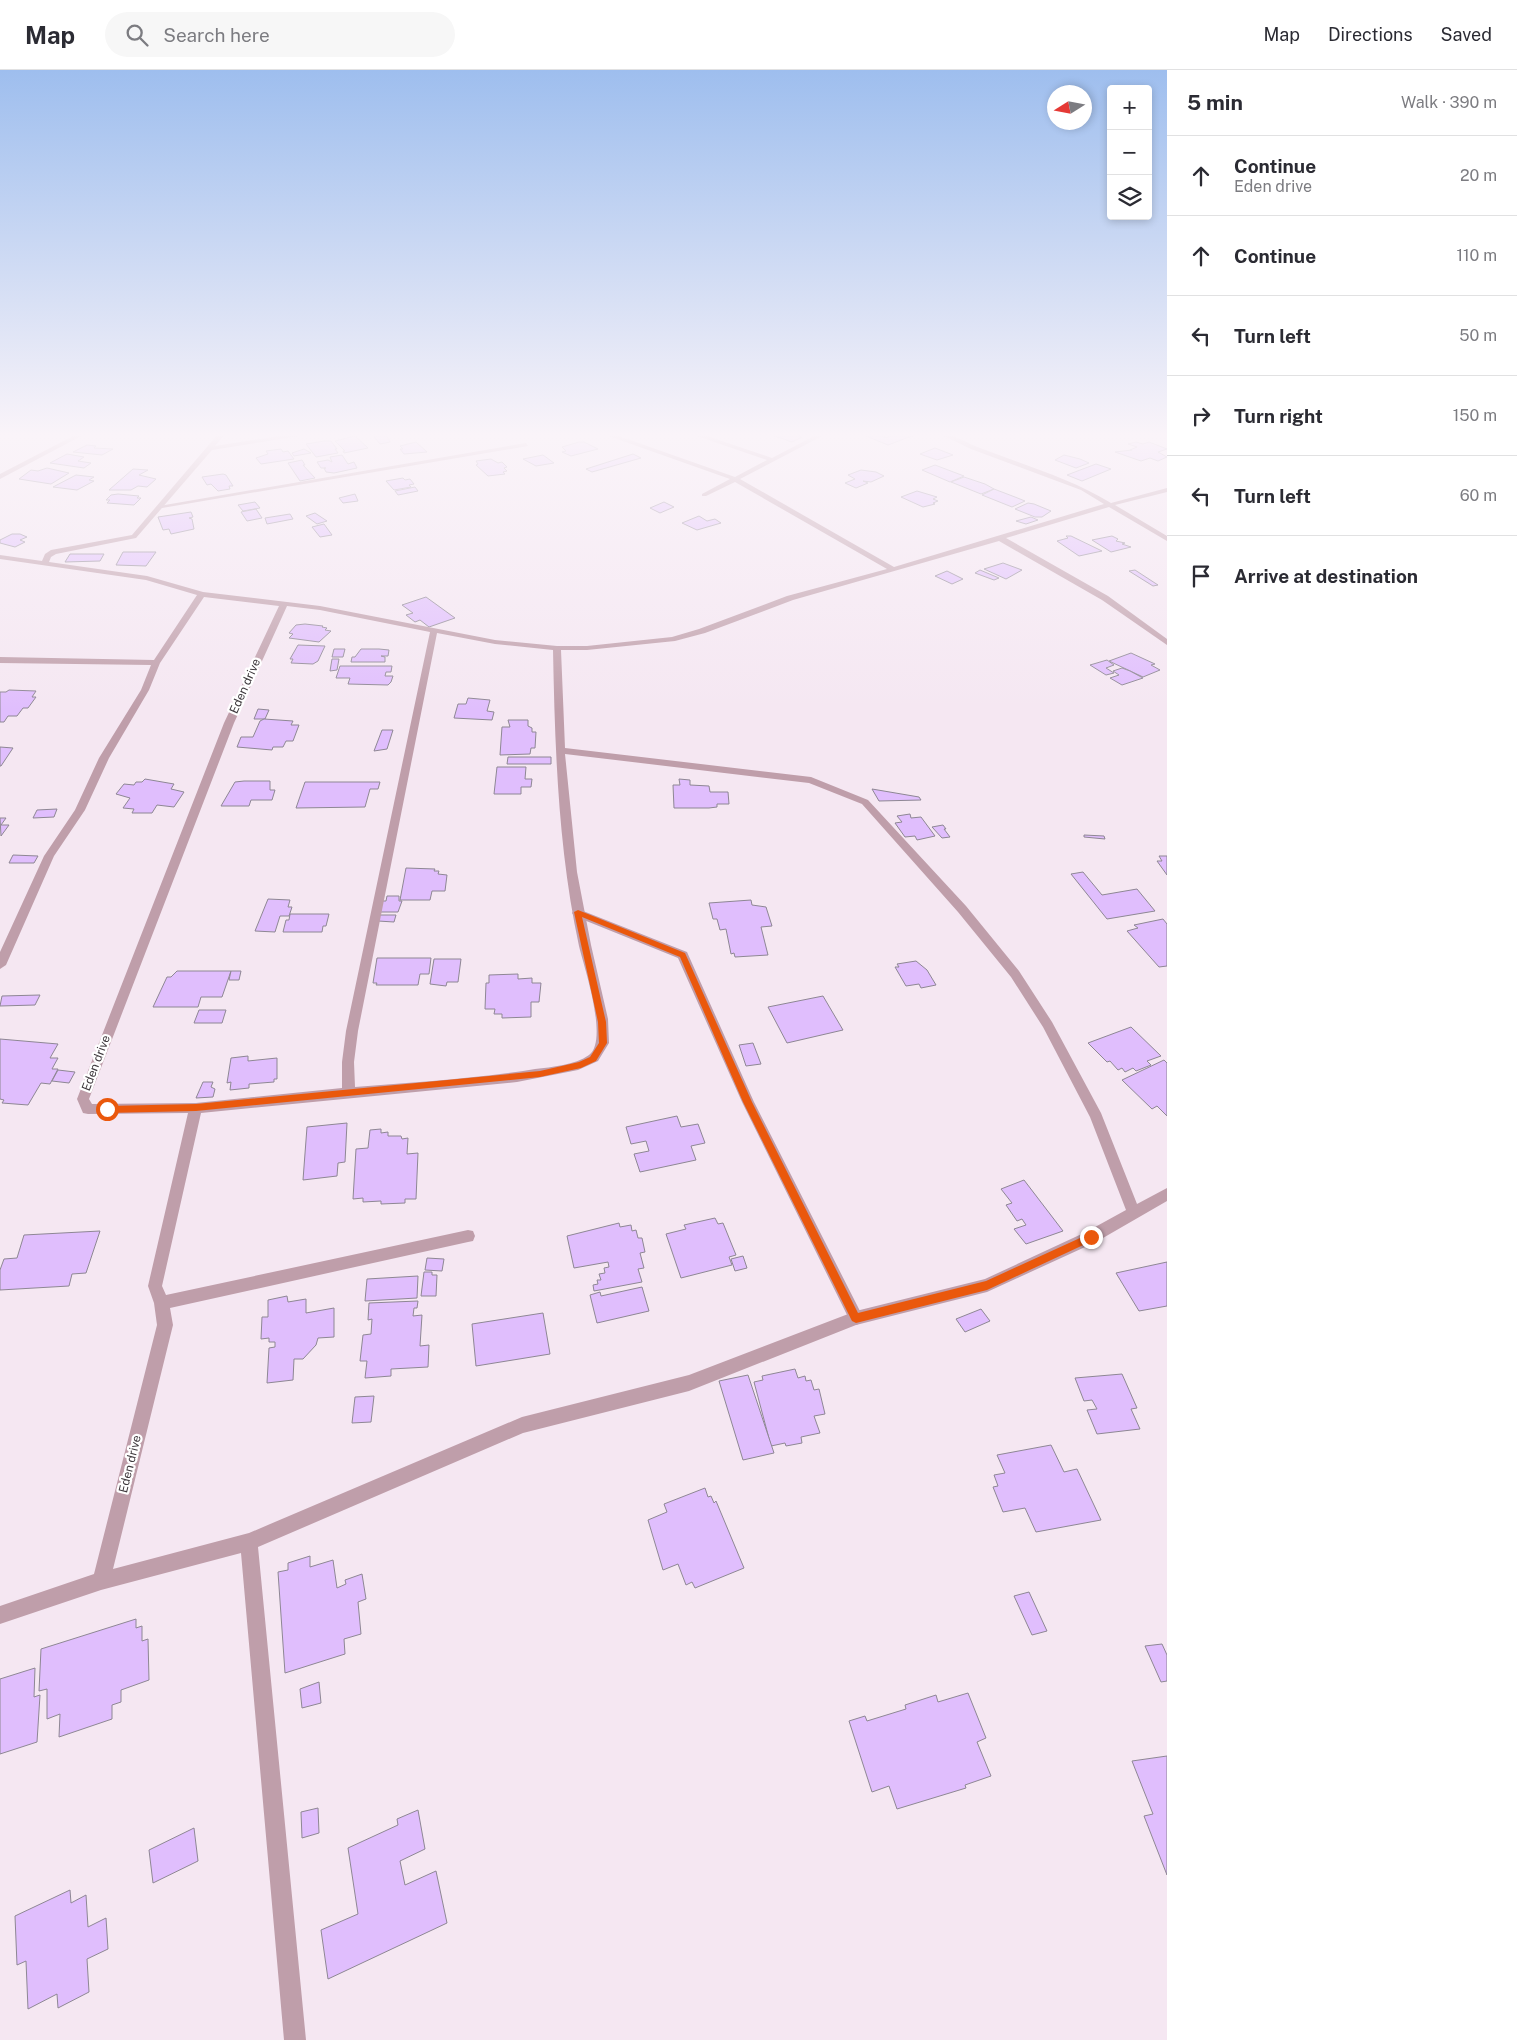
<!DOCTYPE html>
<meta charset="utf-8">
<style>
:root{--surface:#fff;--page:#f7f7f7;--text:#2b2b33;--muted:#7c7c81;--line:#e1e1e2}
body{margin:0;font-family:"Public Sans",sans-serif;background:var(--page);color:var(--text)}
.controls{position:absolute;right:15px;top:15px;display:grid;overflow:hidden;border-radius:5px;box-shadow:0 2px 8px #0003}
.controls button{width:45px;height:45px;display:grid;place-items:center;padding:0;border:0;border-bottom:1px solid var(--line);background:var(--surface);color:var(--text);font:25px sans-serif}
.compass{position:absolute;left:1047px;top:15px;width:45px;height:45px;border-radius:50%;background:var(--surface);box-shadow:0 2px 8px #0003;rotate:259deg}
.stop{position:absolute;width:15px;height:15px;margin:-11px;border:4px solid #ea580c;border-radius:50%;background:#fff}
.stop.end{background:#ea580c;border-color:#fff;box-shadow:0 1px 5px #0008}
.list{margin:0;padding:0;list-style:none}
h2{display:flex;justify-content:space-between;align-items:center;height:65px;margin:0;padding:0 20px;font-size:21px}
h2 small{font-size:16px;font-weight:400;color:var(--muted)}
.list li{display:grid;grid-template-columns:32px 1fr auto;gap:15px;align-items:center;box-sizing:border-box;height:80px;padding:0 20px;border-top:1px solid var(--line)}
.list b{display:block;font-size:19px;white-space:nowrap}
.list p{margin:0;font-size:16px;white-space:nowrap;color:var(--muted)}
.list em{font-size:16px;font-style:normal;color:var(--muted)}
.icon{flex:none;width:28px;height:28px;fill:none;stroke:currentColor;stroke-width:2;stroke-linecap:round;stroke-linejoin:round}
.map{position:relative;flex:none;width:1167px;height:1970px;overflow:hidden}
header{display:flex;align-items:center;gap:30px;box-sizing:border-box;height:70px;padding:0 25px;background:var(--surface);border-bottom:1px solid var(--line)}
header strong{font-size:24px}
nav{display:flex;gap:28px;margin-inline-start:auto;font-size:18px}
.search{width:350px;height:45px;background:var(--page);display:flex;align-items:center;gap:12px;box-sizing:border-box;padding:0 18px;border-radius:28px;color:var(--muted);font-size:19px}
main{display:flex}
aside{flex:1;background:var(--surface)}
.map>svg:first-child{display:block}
</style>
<header>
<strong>Map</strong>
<div class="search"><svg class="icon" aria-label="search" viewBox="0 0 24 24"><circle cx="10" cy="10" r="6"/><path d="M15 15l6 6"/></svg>Search here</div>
<nav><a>Map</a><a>Directions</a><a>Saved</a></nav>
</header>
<main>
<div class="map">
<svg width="1167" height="1970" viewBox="0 0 1167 1970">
<rect width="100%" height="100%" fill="#f5e7f2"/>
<g fill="#e0befd" stroke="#8e8794">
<polygon points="372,364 386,364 390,372 380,374"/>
<polygon points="769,364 797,364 802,367 792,372"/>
<polygon points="870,364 888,364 882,366 886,368 895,364 917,364 888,375 866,366"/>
<polygon points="355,366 368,378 344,383 343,381 345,381 335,371"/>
<polygon points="324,371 331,371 337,379 335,379 338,383 316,387 306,374"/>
<polygon points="416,372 427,382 404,384 400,379 403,379 400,376"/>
<polygon points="579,372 584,372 598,379 571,386 562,382 566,381 562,377"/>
<polygon points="1136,372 1143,374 1149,372 1167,379 1158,382 1167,387 1158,391 1150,388 1141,391 1115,382 1132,380 1130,380 1137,377 1128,374"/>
<polygon points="87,375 96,376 94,378 113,379 102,385 73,382"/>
<polygon points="935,378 953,385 937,390 920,384"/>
<polygon points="281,379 283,382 288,381 294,389 261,394 256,388 268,384 266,381"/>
<polygon points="304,379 311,383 294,386 292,383"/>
<polygon points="67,384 84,387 78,391 91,393 84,398 50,393"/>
<polygon points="633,384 641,388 592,402 586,399"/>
<polygon points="342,385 348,394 354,392 357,398 334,403 326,402 324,398 326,398 321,398 317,392 328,390 332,392 330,387"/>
<polygon points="543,385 554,393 536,396 523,389"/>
<polygon points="1064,385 1080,389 1089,393 1076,398 1055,390"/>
<polygon points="491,389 498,393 502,392 507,397 504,398 507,401 503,402 505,404 488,406 476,395 478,394 476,391"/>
<polygon points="302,390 305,395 303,395 315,408 300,411 288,393"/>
<polygon points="1096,394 1111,399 1082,411 1067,405"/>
<polygon points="935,395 964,406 950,412 922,400"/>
<polygon points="47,398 69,403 51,414 19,409 31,400 38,401"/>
<polygon points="133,399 148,400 139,405 156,409 147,417 138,416 131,420 109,420"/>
<polygon points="861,400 876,402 884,406 871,412 863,411 868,413 856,418 845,413 855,409 848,405"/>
<polygon points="223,404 226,405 233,416 229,416 230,419 218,421 211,414 207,415 202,407"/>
<polygon points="76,405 94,407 89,410 94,411 77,420 53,417"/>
<polygon points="964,407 985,414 994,419 981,424 951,412"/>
<polygon points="403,408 405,410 410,409 414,414 409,415 411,417 394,420 386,411"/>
<polygon points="415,417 418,421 398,425 395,421"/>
<polygon points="994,419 1015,427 1025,431 1012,437 982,425"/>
<polygon points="917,421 937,427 933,429 938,431 933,433 935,434 923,437 901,427"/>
<polygon points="118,424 139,426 137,428 141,428 134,435 107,433 110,430 106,430 111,425"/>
<polygon points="355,424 358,431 343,433 339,428"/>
<polygon points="255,432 260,438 243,441 238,435"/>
<polygon points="664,432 674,437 660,443 650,438"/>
<polygon points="1028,433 1034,434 1051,441 1042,447 1035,447 1015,439"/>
<polygon points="256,439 262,448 247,451 241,442"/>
<polygon points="191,442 193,447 189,448 192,449 194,459 171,464 169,459 163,460 158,447"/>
<polygon points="315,443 327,451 317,454 306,446"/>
<polygon points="290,444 293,449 267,454 265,448"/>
<polygon points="699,446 707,451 715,449 721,453 697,460 682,453"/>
<polygon points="1031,447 1038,450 1026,454 1016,451"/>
<polygon points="324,454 332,465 320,467 312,457"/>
<polygon points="12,464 20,464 27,467 20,470 25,472 15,477 0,473 0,470"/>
<polygon points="1066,466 1071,466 1102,481 1079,486 1057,471 1068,468"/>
<polygon points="1112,466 1118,469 1116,471 1125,473 1122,474 1131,477 1111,482 1092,470"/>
<polygon points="123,482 156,482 146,496 116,495"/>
<polygon points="70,484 104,484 100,491 65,492"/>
<polygon points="1003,493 1022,500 1006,509 984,499"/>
<polygon points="980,500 999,508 994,510 975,503"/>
<polygon points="1135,500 1158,515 1153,516 1129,501"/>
<polygon points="947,501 963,509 952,514 935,506"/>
<polygon points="426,527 455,548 429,557 420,550 415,552 406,545 413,543 402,535"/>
<polygon points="305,554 323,556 322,557 327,558 325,560 331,561 319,572 289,568 293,564 289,563 296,555"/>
<polygon points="298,575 325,576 318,591 313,594 291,593 293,589 290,589"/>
<polygon points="334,579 345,579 343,587 332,587"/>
<polygon points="361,579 379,579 389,580 388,586 381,586 385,587 385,592 351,592 352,587 355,587"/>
<polygon points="1131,583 1155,594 1151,595 1160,600 1143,607 1109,591"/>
<polygon points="332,589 339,589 337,600 330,601"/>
<polygon points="1107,590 1114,595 1106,598 1114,603 1106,605 1090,595"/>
<polygon points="340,596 392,596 391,602 386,602 385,606 393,606 391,612 388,615 348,614 350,608 336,608"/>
<polygon points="1122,598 1130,601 1143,608 1122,615 1110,608 1119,605 1113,601"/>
<polygon points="9,620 36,621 32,627 36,627 28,638 23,638 17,646 8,646 4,652 0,652 0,622 6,622"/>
<polygon points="468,628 490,630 487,641 494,642 492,650 454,648 458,634 466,634"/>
<polygon points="258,639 269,640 265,649 254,649"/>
<polygon points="264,649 293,651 291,655 299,655 293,671 286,671 283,677 273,677 272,680 237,677 241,667 253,667 260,651"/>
<polygon points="508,650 528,650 528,656 532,658 532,662 536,662 535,678 531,678 530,684 500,685 502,657 510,657"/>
<polygon points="382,660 393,660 387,679 374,681"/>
<polygon points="0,677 13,678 1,696 0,696"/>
<polygon points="508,687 551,687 551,694 507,694"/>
<polygon points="497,697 526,697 525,709 532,709 531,717 521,717 521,724 494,724"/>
<polygon points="145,709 174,714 171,719 184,722 174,737 157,735 152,743 132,743 134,739 123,738 130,728 116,724 124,714 134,715 136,712 142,712"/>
<polygon points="679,709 690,710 690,715 709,716 710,722 728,722 729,734 717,734 717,737 709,738 674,738 673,715 680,715"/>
<polygon points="244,711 270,711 270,720 275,720 272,730 251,730 249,736 221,736 235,712"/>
<polygon points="305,712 380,712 378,719 370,719 365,737 296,738"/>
<polygon points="872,719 919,727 921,730 879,731"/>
<polygon points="57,739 54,747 33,748 37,740"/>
<polygon points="910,744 911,748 921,747 935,766 917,770 915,766 905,767 895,753 902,752 897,746"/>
<polygon points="0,748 6,748 1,755 9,755 1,766"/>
<polygon points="943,755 946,759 944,759 950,767 942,768 932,757"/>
<polygon points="1084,765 1104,766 1105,769 1084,767"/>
<polygon points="13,785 38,786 34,793 9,793"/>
<polygon points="1159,786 1167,786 1167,805 1157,791 1162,791"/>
<polygon points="406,798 435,799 434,801 439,801 438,804 447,805 445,821 432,821 430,830 400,830"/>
<polygon points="1083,802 1102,825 1137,819 1155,841 1107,849 1071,804"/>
<polygon points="387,826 399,826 399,831 402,831 398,842 378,842 380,831 386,831"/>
<polygon points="268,829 290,830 288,837 292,837 289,846 280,846 275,862 255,861"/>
<polygon points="751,830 752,835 766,837 772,856 761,857 768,885 735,887 734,883 731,884 726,859 720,860 717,849 713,849 709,833"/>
<polygon points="290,844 329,844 326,856 323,856 322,862 283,862 286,850 289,850"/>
<polygon points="380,845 396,845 394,852 378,851"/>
<polygon points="1163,849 1167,854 1167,896 1159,897 1127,861 1138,858 1134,855"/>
<polygon points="377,888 431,888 429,904 420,904 418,915 376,915 377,913 373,913"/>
<polygon points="434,889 461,889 458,912 447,912 446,916 430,914"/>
<polygon points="916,891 927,900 936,915 921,918 919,914 906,916 895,897 899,897 897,894"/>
<polygon points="177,901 231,901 222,927 201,927 198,937 153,937 167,907 171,907"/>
<polygon points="231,901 241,901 239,910 229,910"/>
<polygon points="518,904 518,909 532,908 532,913 541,913 539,932 531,932 531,947 502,948 502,944 494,944 495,939 485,939 486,913 489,913 489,905"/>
<polygon points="40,925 35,935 0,936 2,926"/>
<polygon points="823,926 843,960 787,973 768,937"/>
<polygon points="199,940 226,940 222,953 194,953"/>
<polygon points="1131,957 1161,986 1147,991 1151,995 1136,1001 1133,998 1125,1002 1122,998 1118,1000 1110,991 1107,992 1088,973"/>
<polygon points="0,969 58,974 50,988 58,988 52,999 58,999 50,1014 41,1013 28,1035 2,1033 4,1030 0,1029"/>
<polygon points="753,973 761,994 746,996 739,975"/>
<polygon points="248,986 248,991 277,988 277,1009 274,1009 274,1012 249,1014 249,1018 230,1020 231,1012 227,1013 231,988"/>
<polygon points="1164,990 1167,993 1167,1046 1157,1036 1152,1039 1122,1010"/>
<polygon points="58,1000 75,1002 69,1013 52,1011"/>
<polygon points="203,1012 213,1012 211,1017 215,1019 213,1027 196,1028"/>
<polygon points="677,1046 681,1057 698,1054 705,1073 691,1076 696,1090 640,1102 634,1084 649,1081 646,1071 631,1074 626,1057"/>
<polygon points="347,1053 345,1092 338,1093 337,1106 303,1110 307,1057"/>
<polygon points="381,1059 381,1063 388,1062 388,1066 401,1066 402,1069 408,1068 407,1084 418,1083 416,1129 405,1129 405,1133 381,1134 381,1131 363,1132 363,1128 353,1129 356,1079 368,1078 370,1060"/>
<polygon points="1024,1110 1063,1161 1026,1174 1014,1159 1026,1155 1022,1149 1017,1151 1006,1135 1012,1133 1001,1119"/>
<polygon points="715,1148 718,1154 723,1153 736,1185 729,1187 732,1195 681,1208 666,1164 686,1159 684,1155"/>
<polygon points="619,1153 620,1157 631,1155 632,1161 636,1160 638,1168 642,1168 645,1182 640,1183 644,1198 638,1199 642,1212 594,1221 593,1215 598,1214 597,1210 601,1210 599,1204 605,1203 604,1198 609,1197 608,1192 574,1198 567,1166"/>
<polygon points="100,1161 86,1203 72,1204 69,1216 0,1220 0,1200 4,1189 17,1188 24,1165"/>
<polygon points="743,1186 747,1198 735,1201 731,1189"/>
<polygon points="427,1188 444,1189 442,1201 425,1200"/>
<polygon points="1167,1192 1167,1236 1139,1241 1116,1203"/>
<polygon points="424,1202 432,1202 432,1205 437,1205 436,1226 421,1226"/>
<polygon points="418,1206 417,1228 365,1231 367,1209"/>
<polygon points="642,1217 649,1241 597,1253 590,1225 600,1222 601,1226"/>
<polygon points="287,1226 288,1232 306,1229 306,1243 334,1238 334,1267 318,1268 316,1275 303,1289 294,1289 293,1310 267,1313 269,1278 275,1277 275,1272 269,1272 269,1268 261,1269 262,1247 268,1247 268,1230"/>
<polygon points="418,1231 417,1238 414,1238 413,1246 422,1245 420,1276 429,1275 428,1297 391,1299 391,1306 365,1308 367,1291 360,1291 363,1265 371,1264 372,1249 368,1250 369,1233"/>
<polygon points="981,1239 990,1251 965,1262 956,1249"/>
<polygon points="543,1243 550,1284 476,1296 472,1254"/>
<polygon points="795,1299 798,1308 805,1306 806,1311 811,1310 814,1320 819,1319 825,1344 814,1346 820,1363 801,1367 802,1373 786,1376 785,1373 771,1376 754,1312 763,1310 762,1306"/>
<polygon points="1122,1304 1137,1338 1131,1339 1140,1359 1097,1364 1087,1340 1097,1339 1092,1330 1084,1331 1075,1308"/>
<polygon points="748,1305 774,1383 743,1390 719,1311"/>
<polygon points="374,1326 371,1352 352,1353 355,1327"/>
<polygon points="1051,1375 1064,1402 1077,1399 1101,1450 1036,1462 1025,1438 1003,1442 993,1417 998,1416 994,1405 1005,1403 997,1385"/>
<polygon points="705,1418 708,1427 711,1426 714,1433 716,1431 744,1498 695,1518 692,1512 686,1515 678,1494 663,1500 648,1450 667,1442 664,1434"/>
<polygon points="310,1486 310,1497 333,1490 337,1518 346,1514 345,1510 362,1504 366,1529 358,1532 361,1564 344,1569 345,1584 285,1603 278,1502 288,1500 288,1493"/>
<polygon points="1029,1522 1047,1561 1032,1565 1014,1526"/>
<polygon points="136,1549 136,1558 142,1556 142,1571 148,1569 149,1610 121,1620 121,1632 112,1635 112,1649 59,1667 60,1644 47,1649 47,1619 39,1621 41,1579"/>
<polygon points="1162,1574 1167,1585 1167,1611 1161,1612 1145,1576"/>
<polygon points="35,1598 34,1627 40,1625 37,1672 0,1684 0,1609"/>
<polygon points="319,1612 321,1633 302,1638 300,1619"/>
<polygon points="968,1623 986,1668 977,1672 991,1706 965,1715 966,1718 897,1739 889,1716 872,1722 849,1651 865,1646 867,1651 906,1639 905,1635 936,1625 938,1632"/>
<polygon points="1167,1686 1167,1805 1144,1746 1153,1744 1132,1691"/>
<polygon points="318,1738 319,1763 302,1768 301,1742"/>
<polygon points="418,1740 425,1779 400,1791 405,1815 436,1801 447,1853 328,1909 321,1860 358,1844 348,1778 398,1755 397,1749"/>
<polygon points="194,1758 198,1791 153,1813 149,1780"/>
<polygon points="70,1820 71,1833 86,1825 88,1857 106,1848 108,1879 87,1889 89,1922 58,1938 57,1924 28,1939 26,1891 17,1895 15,1846"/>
</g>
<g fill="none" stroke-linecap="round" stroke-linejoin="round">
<g fill="#bf9eaa" fill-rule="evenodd">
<polygon points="526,373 528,376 162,438 159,436"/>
<polygon points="578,839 687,882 754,1032 861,1243 864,1248 861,1253 856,1255 851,1253 742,1032 678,888 574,846 572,843 574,840"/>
</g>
<g fill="#bf9eaa" fill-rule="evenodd">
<polygon points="77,364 85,364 0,409 0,404"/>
<path d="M 218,364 L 225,364 L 215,376 L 292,364 L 311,364 L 212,380 L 136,468 L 56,484 L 51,487 L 49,492 L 147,506 L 203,522 L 320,536 L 495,570 L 557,576 L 587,576 L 672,567 L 699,559 L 787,526 L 887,499 L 735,412 L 706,426 L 702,426 L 702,424 L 730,409 L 603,364 L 613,364 L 735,407 L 767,390 L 691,364 L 701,364 L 772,388 L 818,364 L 826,364 L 740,409 L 894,497 L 1104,434 L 1081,420 L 971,379 L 940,364 C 955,364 966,373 980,378 C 1024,395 1070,408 1111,433 L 1167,418 L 1167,422 L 1115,435 L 1167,466 L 1167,471 L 1109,437 L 1006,468 L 1108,526 L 1167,569 L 1167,575 L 1102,530 L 999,471 L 793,530 L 705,563 L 675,571 L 587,580 L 561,580 L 565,678 L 811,707 L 868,730 L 966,836 L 1019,901 L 1052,952 L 1101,1043 L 1137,1134 L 1167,1118 L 1167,1131 L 1096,1172 L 987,1222 L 856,1255 L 689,1321 L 523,1363 L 258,1477 L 306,1970 L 284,1970 L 241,1483 L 101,1520 L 0,1554 L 0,1536 L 94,1504 L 157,1255 L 154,1233 L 148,1216 L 188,1043 L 88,1044 L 83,1043 L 77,1029 L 224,653 L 279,536 L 204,527 L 160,593 L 149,620 L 109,688 L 85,740 L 54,786 L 6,895 L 0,899 L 0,882 L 44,786 L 75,740 L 99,688 L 141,620 L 151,595 L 0,593 L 0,587 L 154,590 L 197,525 L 146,510 L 0,489 L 0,485 L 42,491 L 45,484 L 51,480 L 132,465 ZM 287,536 L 320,540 L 430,562 L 346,961 L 342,992 L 342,1018 L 196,1033 L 92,1034 L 89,1029 L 234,653 ZM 437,563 L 495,574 L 553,580 C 555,679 558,778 579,876 C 584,897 609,970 589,985 C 575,995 552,997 535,999 C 475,1009 415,1012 355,1017 L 354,992 L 358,961 ZM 565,684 L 809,713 L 862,734 L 958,842 L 1011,907 L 1043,957 L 1090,1047 L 1126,1140 L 1086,1162 L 985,1209 L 856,1241 L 689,1305 L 522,1347 L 249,1463 L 113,1499 L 173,1255 L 170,1238 L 468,1172 L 473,1171 L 475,1166 L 473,1161 L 468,1160 L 166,1225 L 162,1216 L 201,1043 L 517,1012 L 578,1000 L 598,991 L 609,973 L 608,949 L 591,875 L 577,802 Z"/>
</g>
</g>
<linearGradient id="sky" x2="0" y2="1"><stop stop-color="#9ebeee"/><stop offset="0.57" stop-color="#faf4f9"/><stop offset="1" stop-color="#faf4f9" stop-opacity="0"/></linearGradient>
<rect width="1167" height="640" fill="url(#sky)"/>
<polygon fill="#ea580c" points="578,840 685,883 752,1032 858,1243 986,1211 1091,1163 1096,1167 1094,1170 987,1220 856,1253 852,1251 743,1032 680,887 582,847 606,952 607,973 596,991 581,998 540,1007 196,1041 107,1043 102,1039 107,1036 196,1034 540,1001 579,992 590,987 599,973 598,952 574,842"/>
<g text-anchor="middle" stroke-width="4.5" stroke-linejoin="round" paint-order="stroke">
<g font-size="12" fill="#3e393d" stroke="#fff">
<text transform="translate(245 616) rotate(-66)" y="4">Eden drive</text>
<text transform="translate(96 993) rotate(-69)" y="4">Eden drive</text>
<text transform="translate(130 1394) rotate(-76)" y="4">Eden drive</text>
</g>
</g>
</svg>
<div class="controls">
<button>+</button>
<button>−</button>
<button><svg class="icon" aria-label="layers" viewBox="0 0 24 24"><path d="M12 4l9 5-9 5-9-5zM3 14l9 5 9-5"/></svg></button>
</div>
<svg class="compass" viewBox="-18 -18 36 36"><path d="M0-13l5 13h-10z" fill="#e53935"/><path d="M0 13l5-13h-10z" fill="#7c7c81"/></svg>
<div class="stop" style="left:107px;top:1039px"></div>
<div class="stop end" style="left:1091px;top:1167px"></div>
</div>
<aside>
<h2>5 min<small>Walk · 390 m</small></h2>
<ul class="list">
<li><svg class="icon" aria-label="ahead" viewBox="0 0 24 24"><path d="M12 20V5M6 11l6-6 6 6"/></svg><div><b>Continue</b><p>Eden drive</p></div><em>20 m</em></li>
<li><svg class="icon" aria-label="ahead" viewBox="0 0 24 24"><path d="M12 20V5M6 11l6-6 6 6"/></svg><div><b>Continue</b></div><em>110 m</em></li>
<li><svg class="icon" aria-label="left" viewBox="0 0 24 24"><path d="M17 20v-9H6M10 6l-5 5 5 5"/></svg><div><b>Turn left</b></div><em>50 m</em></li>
<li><svg class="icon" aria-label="right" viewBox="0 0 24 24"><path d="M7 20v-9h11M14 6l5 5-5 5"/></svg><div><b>Turn right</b></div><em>150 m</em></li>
<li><svg class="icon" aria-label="left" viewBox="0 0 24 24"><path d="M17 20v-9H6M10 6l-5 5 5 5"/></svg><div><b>Turn left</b></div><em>60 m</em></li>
<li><svg class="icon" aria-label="arrive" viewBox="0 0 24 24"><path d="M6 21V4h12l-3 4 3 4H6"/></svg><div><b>Arrive at destination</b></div></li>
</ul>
</aside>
</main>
